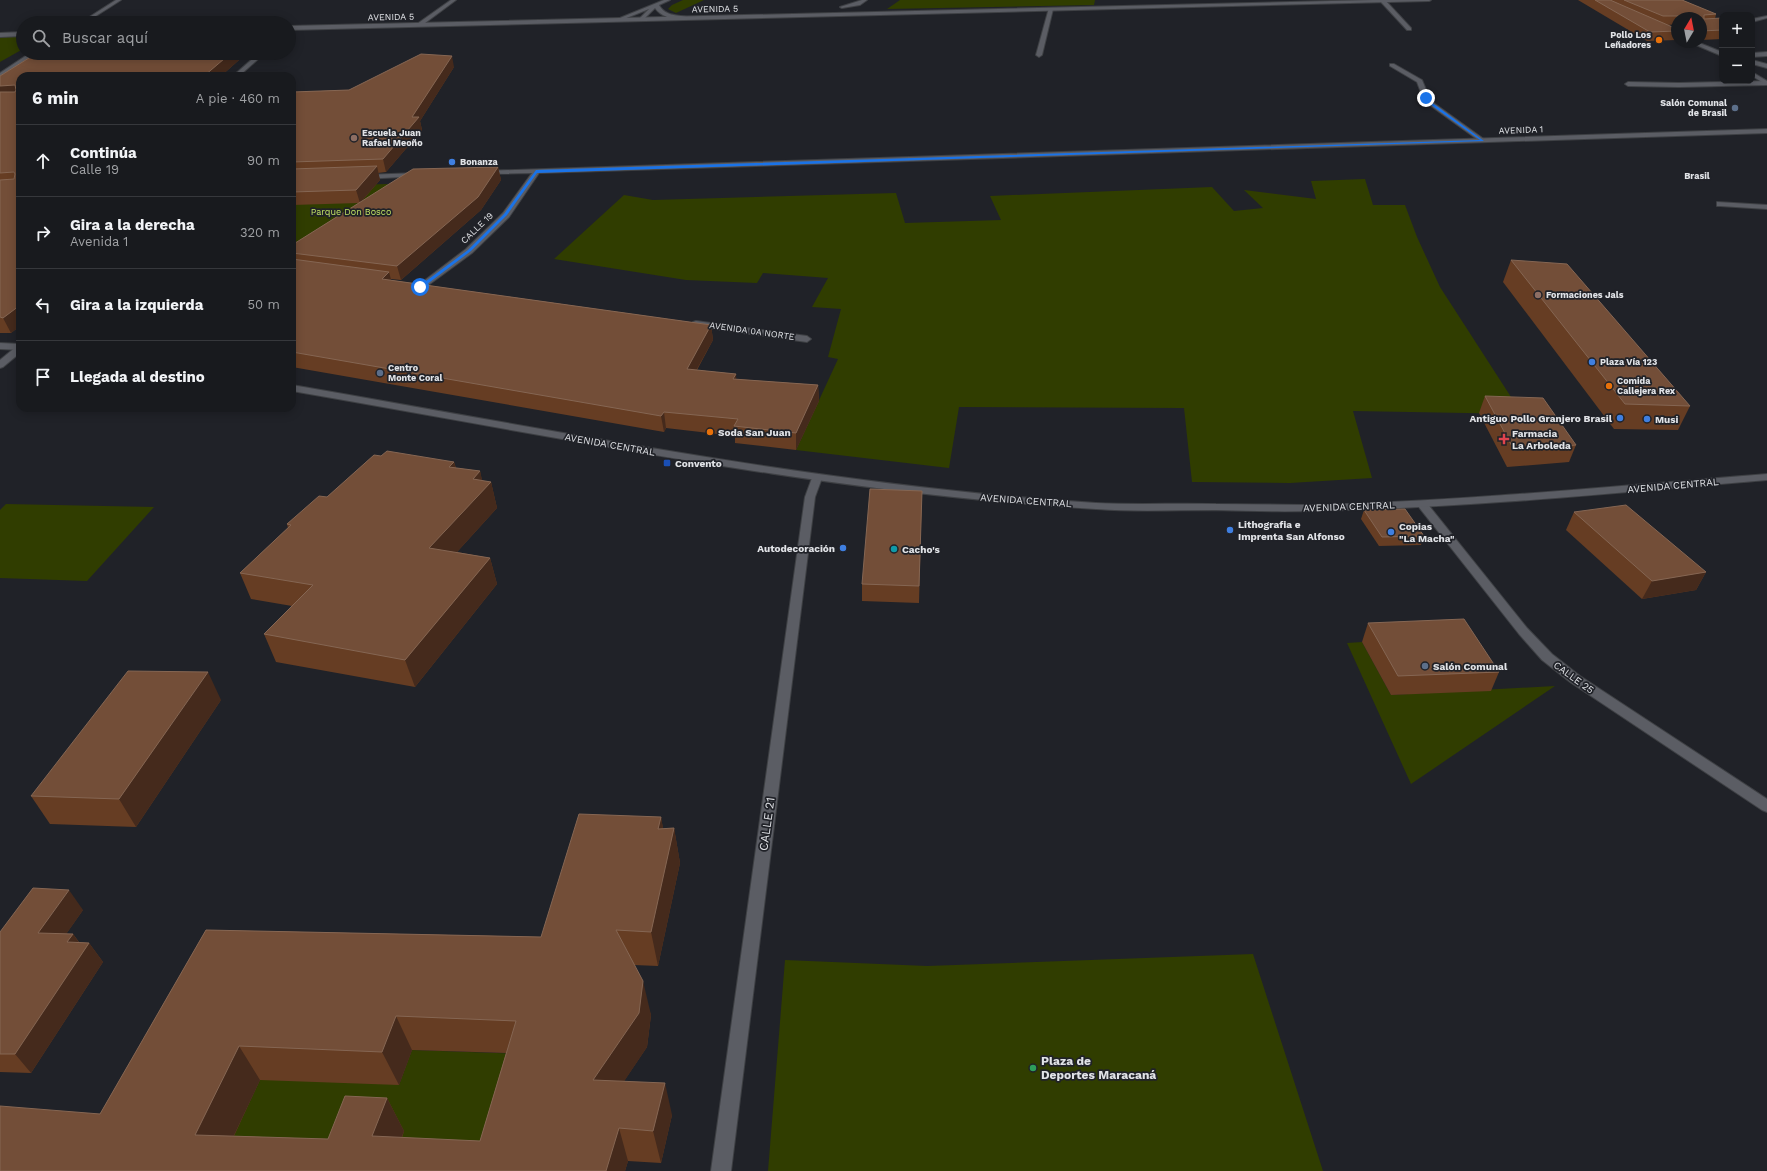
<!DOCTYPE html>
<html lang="es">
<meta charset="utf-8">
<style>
:root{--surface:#181a1e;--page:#212327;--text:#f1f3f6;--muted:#9fa1a4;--line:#36383c}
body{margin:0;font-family:"Work Sans",sans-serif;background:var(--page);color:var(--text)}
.controls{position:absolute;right:12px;top:12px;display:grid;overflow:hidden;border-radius:8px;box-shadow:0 2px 10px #0003}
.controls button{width:36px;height:36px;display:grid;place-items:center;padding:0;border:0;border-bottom:1px solid var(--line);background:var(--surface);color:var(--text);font:20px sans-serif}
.compass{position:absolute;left:1671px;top:12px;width:36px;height:36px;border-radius:50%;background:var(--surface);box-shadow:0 2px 10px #0003;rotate:10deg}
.stop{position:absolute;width:12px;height:12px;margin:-9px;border:3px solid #1a73e8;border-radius:50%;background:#fff}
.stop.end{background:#1a73e8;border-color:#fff;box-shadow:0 1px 4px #0008}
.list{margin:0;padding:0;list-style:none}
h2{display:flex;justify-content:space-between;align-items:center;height:52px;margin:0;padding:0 16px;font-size:17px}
h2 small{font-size:13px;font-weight:400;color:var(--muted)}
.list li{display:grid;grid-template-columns:26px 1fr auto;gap:12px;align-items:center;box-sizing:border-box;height:72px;padding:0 16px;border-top:1px solid var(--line)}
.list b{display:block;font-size:15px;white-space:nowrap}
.list p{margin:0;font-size:13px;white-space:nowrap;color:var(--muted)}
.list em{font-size:13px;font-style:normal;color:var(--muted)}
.icon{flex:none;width:22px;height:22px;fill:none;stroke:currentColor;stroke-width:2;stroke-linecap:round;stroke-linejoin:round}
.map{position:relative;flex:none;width:1767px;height:1171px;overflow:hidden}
.search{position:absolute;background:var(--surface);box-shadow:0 2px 10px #0003;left:16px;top:16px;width:280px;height:44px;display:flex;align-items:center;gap:10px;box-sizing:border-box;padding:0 14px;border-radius:22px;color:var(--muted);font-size:15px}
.panel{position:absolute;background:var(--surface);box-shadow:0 2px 10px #0003;left:16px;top:72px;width:280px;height:340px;border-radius:12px}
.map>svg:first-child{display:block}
</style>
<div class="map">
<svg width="1767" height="1171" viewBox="0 0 1767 1171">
<rect width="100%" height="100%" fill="#202228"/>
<g fill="#303d00">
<polygon points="683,0 704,0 676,13 668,9 672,5"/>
<polygon points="900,0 1095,0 1094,5 887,9"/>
<polygon points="0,37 23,37 23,49 0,62"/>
<polygon points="1365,179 1373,205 1405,205 1417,237 1440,287 1522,414 1353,411 1372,478 1290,483 1192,482 1184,408 959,407 949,468 796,450 838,359 828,357 841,309 812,307 828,278 763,273 757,283 686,280 554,259 624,195 653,200 896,193 905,223 1001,220 990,196 1212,187 1234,211 1263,208 1244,190 1316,199 1311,181"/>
<polygon points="388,184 374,207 292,258 292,205 342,185"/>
<polygon points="6,504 154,507 87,581 0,578 0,510"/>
<polygon points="1362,642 1391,695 1555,686 1411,784 1347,643"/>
<polygon points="1253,954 1323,1171 768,1171 785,960 927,966"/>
<polygon points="277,1044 399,1085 412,1050 527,1054 494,1171 217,1171"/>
</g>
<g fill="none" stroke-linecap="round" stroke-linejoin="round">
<g stroke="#3e4044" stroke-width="2">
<g id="service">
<polygon points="862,0 867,0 860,5 842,8 840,7"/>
<polygon points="1381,0 1385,0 1411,28 1411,30 1407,30 1381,2"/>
<polygon points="1049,8 1053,9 1042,55 1039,57 1036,55"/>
<polygon points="1767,52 1767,56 1752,57 1752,53"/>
<polygon points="1390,64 1394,64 1422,80 1429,97 1435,104 1485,140 1485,142 1481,142 1431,106 1423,98 1417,82 1390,66"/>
<polygon points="1767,81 1767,85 1679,87 1628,86 1625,84 1628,82 1679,83"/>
<polygon points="1717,202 1767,205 1767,209 1720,206 1717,206"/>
</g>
</g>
<g stroke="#3e4044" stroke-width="2">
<g id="minor">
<polygon points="451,0 456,0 421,26 417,26 417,24"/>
<path d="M 664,0 L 670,0 L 659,5 C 665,16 676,15 687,17 L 687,19 C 675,20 662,18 655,8 L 643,20 L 639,19 L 649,9 L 619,21 L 615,20 Z"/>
<polygon points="1767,16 1767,18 1752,22 1752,19"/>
<polygon points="30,53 37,53 0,77 0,73"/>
<polygon points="259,53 265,53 239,76 233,76"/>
<polygon points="1752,72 1767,81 1767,85 1752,76"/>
<polygon points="1767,129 1767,133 539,173 509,217 472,253 423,289 417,289 416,287 466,249 503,213 532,173 481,174 481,172 483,171"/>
<polygon points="419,173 422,175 421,176 363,179 360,177 363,175"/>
<polygon points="696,321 807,336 811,339 807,342 693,326 692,324 693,322"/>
<polygon points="20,345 20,353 3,367 0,368 0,360 17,346"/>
<polygon points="817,475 822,478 815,497 731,1171 711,1171 805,497 812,478"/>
<polygon points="1422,501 1426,502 1527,628 1552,654 1580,676 1767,799 1767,812 1762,810 1570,682 1542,660 1519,634 1418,506 1417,504 1418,502"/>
</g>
</g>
<g stroke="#3e4044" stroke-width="2">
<g id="tertiary">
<polygon points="1372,0 1431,0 1429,1 289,30 289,26"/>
<polygon points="1689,42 1697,42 1722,52 1722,56"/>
<polygon points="1752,60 1767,64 1767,68 1752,64"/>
</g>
</g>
<g stroke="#3e4044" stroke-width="2">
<g id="secondary">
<polygon points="116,0 121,0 85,23 80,23"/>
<polygon points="23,32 23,36 0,37 0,33"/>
<polygon points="0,343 20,344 20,350 0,349"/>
<path d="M 292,385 C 559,431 826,486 1096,503 C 1136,505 1176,503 1216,504 C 1248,504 1281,505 1313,505 C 1465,501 1616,486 1767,474 L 1767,480 C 1616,493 1465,508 1313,511 C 1280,512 1248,511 1216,510 C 1176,510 1136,512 1096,509 C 826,493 559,437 292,391 Z"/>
</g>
</g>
<use href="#service" fill="#5b5d64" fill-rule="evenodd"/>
<use href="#minor" fill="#5b5d64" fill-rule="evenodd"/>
<use href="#tertiary" fill="#5b5d64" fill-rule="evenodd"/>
<use href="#secondary" fill="#5b5d64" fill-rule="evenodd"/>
</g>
<g fill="#663d23" fill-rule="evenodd">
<polygon points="1578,0 1682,0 1716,14 1715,19 1722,18 1722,39 1701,40 1701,18 1677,18 1677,24 1668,25 1676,28 1677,25 1677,40 1647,41"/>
<polygon points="1752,29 1755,30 1752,37"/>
<polygon points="37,53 247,53 221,76 20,76 20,326 11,333 0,333 0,76"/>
<polygon points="454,67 420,121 422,130 386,172 378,173 380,180 361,202 498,167 501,180 481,210 401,280 391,279 391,280 711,325 713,340 697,370 736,374 736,379 818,385 819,401 796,450 735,443 735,436 666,428 664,432 292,367 292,245 359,203 292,205 292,92 349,90"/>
<polygon points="1511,260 1690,406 1678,430 1614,429 1503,282"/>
<polygon points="1485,396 1576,445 1569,462 1507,467 1479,413"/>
<polygon points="381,456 454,462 456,468 480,471 482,481 491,482 497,508 457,552 490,558 497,584 415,687 276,662 264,634 292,606 251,599 240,573 288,528 287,524 327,497"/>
<polygon points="922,491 919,603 862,601 862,584"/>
<polygon points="1364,510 1424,536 1421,545 1379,546 1361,519"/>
<polygon points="1574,512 1706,572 1696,590 1642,599 1566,530"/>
<polygon points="1368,623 1499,672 1491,691 1391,695 1362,642"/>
<polygon points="221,700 136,827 50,824 31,796"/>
<path d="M 661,817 L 663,829 L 674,828 L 680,863 L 658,966 L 634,965 L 651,1015 L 647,1047 L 624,1081 L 672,1115 L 661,1163 L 628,1161 L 625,1171 L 0,1171 L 100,1114 L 206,930 L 541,937 ZM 412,1050 L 506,1053 L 480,1141 L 402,1138 L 404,1131 L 387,1098 L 328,1139 L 234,1136 L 260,1080 L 399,1085 Z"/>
<polygon points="83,910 66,934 73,934 79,942 89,943 103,962 31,1073 0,1072 0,932"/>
</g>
<g fill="#452a1c">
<polygon points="231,53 247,53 221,76 204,76"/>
<polygon points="452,56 454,67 420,121 422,130 386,172 383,159 412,117"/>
<polygon points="15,85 20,96 0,98 0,86"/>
<polygon points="377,166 380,180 360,203 356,190"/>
<polygon points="498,167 501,180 481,210 401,280 397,266"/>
<polygon points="389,272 393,287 382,279"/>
<polygon points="19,306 20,308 20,326 11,333 3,318"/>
<polygon points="711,325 713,340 688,385 687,369"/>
<polygon points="736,374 737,390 733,379"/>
<polygon points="818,385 819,401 796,450 796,433"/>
<polygon points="664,412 666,428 664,432 661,416"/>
<polygon points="454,462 461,487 449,467"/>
<polygon points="480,471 484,489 491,482 497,508 437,574 429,548 473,479"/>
<polygon points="490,558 497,584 415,687 405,660"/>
<polygon points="1706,572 1696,590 1642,599 1652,581"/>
<polygon points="208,672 221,700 136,827 119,799"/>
<polygon points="661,817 667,851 658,829"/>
<polygon points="674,828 680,863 658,966 651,932"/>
<polygon points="69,890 83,910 53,953 38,933"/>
<polygon points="73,934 84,950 89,943 103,962 31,1073 15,1054 67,942"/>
<polygon points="643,981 651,1015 647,1047 603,1113 593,1080"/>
<polygon points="396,1016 412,1050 399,1085 382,1052"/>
<polygon points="239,1046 260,1080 219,1167 195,1135"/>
<polygon points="665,1083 672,1115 661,1163 653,1131"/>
<polygon points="387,1098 404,1131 390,1168 372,1136"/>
<polygon points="619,1128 628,1161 625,1171 606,1171"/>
</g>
<g fill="#734e38" stroke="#856653" fill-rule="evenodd">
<polygon points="1595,0 1610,0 1677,29 1677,31 1650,32"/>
<polygon points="1624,0 1682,0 1716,14 1704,15 1704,19 1722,18 1722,30 1701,31 1701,18 1681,18 1680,16 1663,16"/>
<polygon points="37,53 231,53 204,76 20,76 20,306 19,306 3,318 0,317 0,180 14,179 15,174 14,172 0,173 0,92 15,92 16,90 15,85 0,86 0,76"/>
<polygon points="421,54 452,56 412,117 419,117 383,159 292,162 292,92 349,90"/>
<polygon points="377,166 356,190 292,192 292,169"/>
<polygon points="498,167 478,197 397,266 292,253 292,245 413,169"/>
<polygon points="292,259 389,272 382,279 711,325 687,369 736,374 733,379 818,385 796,433 734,426 738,419 664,412 661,416 292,352"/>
<polygon points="1511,260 1567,264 1690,406 1625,404"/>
<polygon points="1485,396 1543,398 1576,445 1514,450"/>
<polygon points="387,451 454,462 449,467 480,471 473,479 491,482 429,548 490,558 405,660 264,634 313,585 240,573 291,525 287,524 319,496 327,497 374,455 381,456"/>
<polygon points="870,489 922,491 919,586 862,584"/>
<polygon points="1626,505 1706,572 1652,581 1574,512"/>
<polygon points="1405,509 1424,536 1382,537 1364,510"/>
<polygon points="1464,619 1499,672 1398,676 1368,623"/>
<polygon points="128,671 208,672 119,799 31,796"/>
<path d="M 579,814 L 661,817 L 658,829 L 674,828 L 651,932 L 616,930 L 643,981 L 639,1013 L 593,1080 L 665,1083 L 653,1131 L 619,1128 L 606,1171 L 0,1171 L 0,1106 L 100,1114 L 206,930 L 541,937 ZM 396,1016 L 516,1021 L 480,1141 L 372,1136 L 387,1098 L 345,1096 L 328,1139 L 195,1135 L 239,1046 L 382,1052 Z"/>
<polygon points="33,888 69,890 38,933 73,934 67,942 89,943 15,1054 0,1054 0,932"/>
</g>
<polygon fill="#1a73e8" points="1427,97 1434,104 1484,141 537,173 507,215 471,251 422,288 418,287 468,250 504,214 536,170 1480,140 1431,105 1425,98"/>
<g fill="#e8710a" stroke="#202228" stroke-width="1.5">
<circle cx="1659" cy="40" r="4"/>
<circle cx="1609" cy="386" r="4"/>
<circle cx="710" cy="432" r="4"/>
</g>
<g fill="#5c6f8a" stroke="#202228" stroke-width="1.5">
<circle cx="1735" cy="108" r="4"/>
<circle cx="380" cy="373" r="4"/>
<circle cx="1425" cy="666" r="4"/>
</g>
<g fill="#8d6e63" stroke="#202228" stroke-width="1.5">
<circle cx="354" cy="138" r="4"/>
<circle cx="1538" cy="295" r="4"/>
</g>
<g fill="#3f7fe0" stroke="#202228" stroke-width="1.5">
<circle cx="452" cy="162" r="4"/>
<circle cx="1592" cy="362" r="4"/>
<circle cx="1620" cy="418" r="4"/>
<circle cx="1647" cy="419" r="4"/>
<circle cx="1230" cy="530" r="4"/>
<circle cx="1391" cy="532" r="4"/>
<circle cx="843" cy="548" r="4"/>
</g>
<path fill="#e0444e" stroke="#202228" stroke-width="1.5" d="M1502 433h4v4h4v4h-4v4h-4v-4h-4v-4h4z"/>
<rect fill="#1a4fb4" stroke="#202228" stroke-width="1.5" x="663" y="459" width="8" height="8" rx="2"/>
<circle fill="#0f9aa8" stroke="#202228" stroke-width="1.5" cx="894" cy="549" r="4"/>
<circle fill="#2e9e5b" stroke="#202228" stroke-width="1.5" cx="1033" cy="1068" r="4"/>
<g text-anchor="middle" stroke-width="3.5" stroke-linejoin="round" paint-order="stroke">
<g font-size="9" fill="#e1e3e7" stroke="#202228">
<text transform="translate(715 9) rotate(-1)" y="3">AVENIDA 5</text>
<text transform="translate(391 17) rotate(-1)" y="3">AVENIDA 5</text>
<text transform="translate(1521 130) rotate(-2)" y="3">AVENIDA 1</text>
<text transform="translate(477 228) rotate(-44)" y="3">CALLE 19</text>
<text transform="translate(752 331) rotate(8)" y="3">AVENIDA 0A NORTE</text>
</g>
<g font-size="9" font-weight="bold" fill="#e1e3e7" stroke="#202228" text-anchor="start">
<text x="1651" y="38" text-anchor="end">Pollo Los<tspan x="1651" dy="10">Leñadores</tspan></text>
<text x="1727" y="106" text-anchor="end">Salón Comunal<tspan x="1727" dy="10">de Brasil</tspan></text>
<text x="362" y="136">Escuela Juan<tspan x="362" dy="10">Rafael Meoño</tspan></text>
<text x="460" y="165">Bonanza</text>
<text x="1546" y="298">Formaciones Jals</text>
<text x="1600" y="365">Plaza Vía 123</text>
<text x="388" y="371">Centro<tspan x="388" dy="10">Monte Coral</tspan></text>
<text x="1617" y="384">Comida<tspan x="1617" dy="10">Callejera Rex</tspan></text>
</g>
<g font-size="9" font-weight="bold" fill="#e1e3e7" stroke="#202228">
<text x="1697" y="179">Brasil</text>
</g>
<g font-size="9" fill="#c1e264" stroke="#202228">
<text x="351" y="215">Parque Don Bosco</text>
</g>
<g font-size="10" font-weight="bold" fill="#e1e3e7" stroke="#202228" text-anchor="start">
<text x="1612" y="422" text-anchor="end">Antiguo Pollo Granjero Brasil</text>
<text x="1655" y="423">Musi</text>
<text x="718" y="436">Soda San Juan</text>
<text x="1512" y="437">Farmacia<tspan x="1512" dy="12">La Arboleda</tspan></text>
<text x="675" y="467">Convento</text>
<text x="1238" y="528">Lithografia e<tspan x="1238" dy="12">Imprenta San Alfonso</tspan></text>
<text x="1399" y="530">Copias<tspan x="1399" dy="12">"La Macha"</tspan></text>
<text x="835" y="552" text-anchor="end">Autodecoración</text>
<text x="902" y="553">Cacho's</text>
<text x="1433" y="670">Salón Comunal</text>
</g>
<g font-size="10" fill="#e1e3e7" stroke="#202228">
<text transform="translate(610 444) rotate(10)" y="4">AVENIDA CENTRAL</text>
<text transform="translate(1673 485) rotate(-5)" y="4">AVENIDA CENTRAL</text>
<text transform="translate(1026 500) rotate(4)" y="4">AVENIDA CENTRAL</text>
<text transform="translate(1349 506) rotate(-2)" y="4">AVENIDA CENTRAL</text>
<text transform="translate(1574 677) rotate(36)" y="4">CALLE 25</text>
</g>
<g font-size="12" fill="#e1e3e7" stroke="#202228">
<text transform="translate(767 824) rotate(-82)" y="4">CALLE 21</text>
</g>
<g font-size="12" font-weight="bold" fill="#e1e3e7" stroke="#202228" text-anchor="start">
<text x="1041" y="1065">Plaza de<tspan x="1041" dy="14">Deportes Maracaná</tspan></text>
</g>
</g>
</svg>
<div class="controls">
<button>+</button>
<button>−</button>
</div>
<svg class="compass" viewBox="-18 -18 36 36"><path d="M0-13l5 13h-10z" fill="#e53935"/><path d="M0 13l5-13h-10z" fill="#9fa1a4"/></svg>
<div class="stop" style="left:420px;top:287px"></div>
<div class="stop end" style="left:1426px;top:98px"></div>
<div class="search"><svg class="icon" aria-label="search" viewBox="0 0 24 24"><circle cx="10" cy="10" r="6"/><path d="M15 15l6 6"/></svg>Buscar aquí</div>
<section class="panel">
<h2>6 min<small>A pie · 460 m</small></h2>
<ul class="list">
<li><svg class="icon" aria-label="ahead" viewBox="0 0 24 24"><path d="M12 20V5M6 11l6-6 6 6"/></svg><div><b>Continúa</b><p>Calle 19</p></div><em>90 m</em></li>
<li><svg class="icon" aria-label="right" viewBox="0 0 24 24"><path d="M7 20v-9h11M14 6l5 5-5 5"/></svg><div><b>Gira a la derecha</b><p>Avenida 1</p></div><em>320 m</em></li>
<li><svg class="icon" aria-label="left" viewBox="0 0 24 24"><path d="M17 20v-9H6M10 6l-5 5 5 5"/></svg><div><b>Gira a la izquierda</b></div><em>50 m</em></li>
<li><svg class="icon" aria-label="arrive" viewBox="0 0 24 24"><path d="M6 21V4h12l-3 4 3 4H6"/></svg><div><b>Llegada al destino</b></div></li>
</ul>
</section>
</div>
